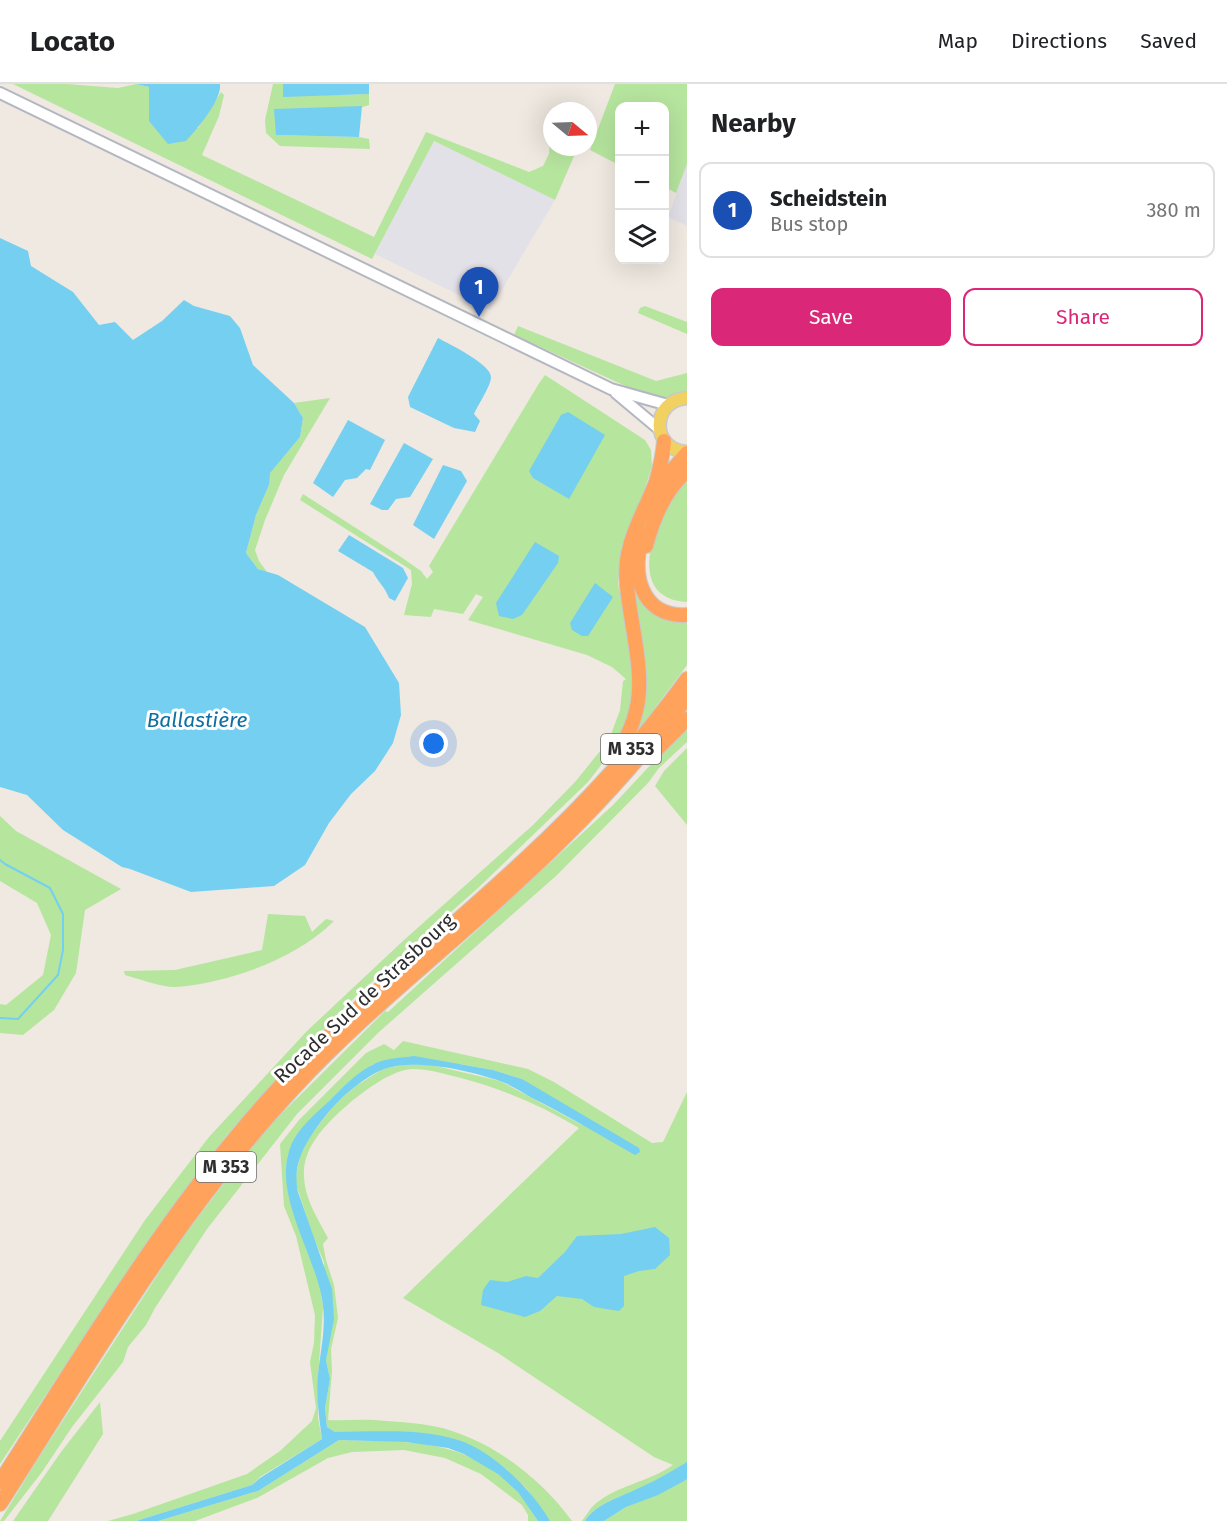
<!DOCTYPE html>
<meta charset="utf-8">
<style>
:root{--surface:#fff;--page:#f6f6f6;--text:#202124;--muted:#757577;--line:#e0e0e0;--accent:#db2777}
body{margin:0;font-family:"Fira Sans",sans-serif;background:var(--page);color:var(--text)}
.controls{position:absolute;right:18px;top:18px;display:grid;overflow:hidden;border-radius:12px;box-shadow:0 6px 24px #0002}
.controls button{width:54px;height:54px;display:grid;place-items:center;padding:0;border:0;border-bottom:2px solid var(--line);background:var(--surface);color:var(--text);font:30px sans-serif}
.compass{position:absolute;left:543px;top:18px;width:54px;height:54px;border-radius:50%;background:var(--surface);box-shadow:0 6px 24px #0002;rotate:109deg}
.you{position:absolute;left:434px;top:660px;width:21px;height:21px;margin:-15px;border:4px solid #fff;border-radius:50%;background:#1a73e8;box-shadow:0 0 0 9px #1a73e833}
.badge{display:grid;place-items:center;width:39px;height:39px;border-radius:50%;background:var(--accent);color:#fff;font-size:20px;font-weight:700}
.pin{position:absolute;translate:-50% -50px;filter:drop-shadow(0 2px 3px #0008)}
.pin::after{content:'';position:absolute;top:32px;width:21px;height:18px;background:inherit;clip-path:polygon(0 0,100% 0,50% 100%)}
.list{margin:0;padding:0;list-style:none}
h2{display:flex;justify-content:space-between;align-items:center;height:78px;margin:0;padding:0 24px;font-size:26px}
h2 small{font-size:20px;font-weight:400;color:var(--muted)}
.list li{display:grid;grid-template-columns:39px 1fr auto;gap:18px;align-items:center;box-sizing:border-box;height:96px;margin:0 12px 12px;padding:0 12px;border:2px solid var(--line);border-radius:12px}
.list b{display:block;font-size:22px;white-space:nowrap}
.list p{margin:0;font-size:20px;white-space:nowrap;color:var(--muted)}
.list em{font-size:20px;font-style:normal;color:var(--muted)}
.actions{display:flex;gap:12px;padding:18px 24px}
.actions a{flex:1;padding:14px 0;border:2px solid var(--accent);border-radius:12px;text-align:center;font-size:21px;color:var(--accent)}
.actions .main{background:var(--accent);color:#fff}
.icon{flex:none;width:33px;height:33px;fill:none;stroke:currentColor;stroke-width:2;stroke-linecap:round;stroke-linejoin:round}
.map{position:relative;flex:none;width:687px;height:1437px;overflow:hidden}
header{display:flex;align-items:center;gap:36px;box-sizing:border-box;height:84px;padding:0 30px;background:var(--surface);border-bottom:2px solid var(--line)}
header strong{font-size:28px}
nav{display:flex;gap:33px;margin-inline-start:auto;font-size:21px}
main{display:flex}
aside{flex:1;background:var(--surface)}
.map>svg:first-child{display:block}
</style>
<header>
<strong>Locato</strong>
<nav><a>Map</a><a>Directions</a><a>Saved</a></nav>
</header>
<main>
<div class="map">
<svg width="687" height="1437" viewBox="0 0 687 1437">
<rect width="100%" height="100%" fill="#efe9e1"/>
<g fill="#e3e1e8">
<polygon points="434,57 555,116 490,226 375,170"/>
<polygon points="687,80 687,142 668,133"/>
</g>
<g fill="#b6e59e">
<polygon points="13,0 67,0 118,4 136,0 149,3 149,37 198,44 221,8 224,11 219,32 202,71 374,153 426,48 529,88 543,82 549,70 552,28 552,63 578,63 555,116 434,57 372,175"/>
<polygon points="273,0 283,0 284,12 369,10 369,21 276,51 359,53 369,55 370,65 280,62 266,49 265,36"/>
<polygon points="615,0 687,0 687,80 676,109 665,103 664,22 620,22 619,81 590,66"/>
<polygon points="645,222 687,238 687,250 638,229 640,224"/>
<polygon points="518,242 656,297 687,289 687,309 683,308 663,315 643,310 514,251"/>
<polygon points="545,291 645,356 651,366 652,382 640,421 622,461 618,499 635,590 633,620 618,659 588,698 478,804 356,912 278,993 227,1051 149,1155 0,1380 0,1357 145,1136 209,1053 307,947 404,856 533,741 575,698 609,656 620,626 623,597 626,595 612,583 587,571 468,536 483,513 476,510 463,530 434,525 431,533 404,531 412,500 411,486 300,416 303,410 401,473 421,487 427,495 433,488 429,482 538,301"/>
<polygon points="330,314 284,391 265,436 255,466 259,477 267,488 258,485 246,469 256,431 269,401 269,389 300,353 303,334 294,319"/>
<path d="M 687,393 L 687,518 C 628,515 651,447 670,415 C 674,407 681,400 687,393 Z"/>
<polygon points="633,498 635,498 640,511 687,535 687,581 640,644 638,641 643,628 646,584"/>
<polygon points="687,642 687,658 659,684 648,699 556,792 379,948 297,1030 207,1145 155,1224 146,1241 128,1263 123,1278 72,1343 42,1388 4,1437 0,1437 36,1378 177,1161 244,1073 277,1034 385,927 388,928 613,721"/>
<polygon points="687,664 687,741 655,702 664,687"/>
<polygon points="0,732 16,747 121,805 85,826 76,889 54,926 23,951 0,949 0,920 6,921 43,891 51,851 37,819 0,797"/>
<path d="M 268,830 L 305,832 L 312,848 L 326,835 L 334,837 C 296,875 227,900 175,903 C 161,903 139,895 125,891 L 124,887 L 175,886 L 262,866 Z"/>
<path d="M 403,957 L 528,985 L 554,998 L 652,1059 L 663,1058 L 687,1008 L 687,1437 L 604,1437 L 626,1423 L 669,1405 L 678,1384 C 665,1391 653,1398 640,1404 C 621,1413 597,1418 585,1437 L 582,1437 C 586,1432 589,1426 593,1422 C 614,1402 649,1398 673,1381 L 654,1373 L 498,1269 L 403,1214 L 579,1044 C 542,1022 503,1005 461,994 C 445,990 429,985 412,985 C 384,986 333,1030 317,1053 C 309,1063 303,1078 304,1091 C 304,1114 318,1135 328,1154 L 323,1160 L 326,1176 L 334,1201 L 338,1234 L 331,1265 L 332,1287 L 328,1336 C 343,1337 359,1335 374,1336 C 398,1338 430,1339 452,1347 C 500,1363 542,1396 572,1437 L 550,1437 L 526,1404 L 506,1385 L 460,1357 L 408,1348 L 335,1348 L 327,1343 L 325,1324 L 330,1295 L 326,1276 L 327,1263 L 324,1178 L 314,1155 L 295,1097 L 300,1072 L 308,1055 L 334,1021 L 356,1002 L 383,985 L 403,981 L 427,980 L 500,997 L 584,1042 L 522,995 L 493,986 L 460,980 L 373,980 L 343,1003 L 318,1028 L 288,1070 L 286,1084 L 289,1113 L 319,1197 L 323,1223 L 318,1294 L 318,1334 L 322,1355 L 260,1393 L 252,1401 L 136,1437 L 108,1437 L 133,1430 L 247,1390 L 280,1367 L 312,1337 L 316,1324 L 310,1278 L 314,1259 L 315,1231 L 296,1152 L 284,1122 L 280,1060 L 299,1036 L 366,969 L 384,960 L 394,966 Z"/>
<polygon points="100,1318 103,1350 48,1437 13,1437 61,1368"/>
<path d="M 339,1356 C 409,1358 463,1353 517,1406 C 525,1415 531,1427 538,1437 L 528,1437 L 528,1431 L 522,1421 L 481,1390 L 445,1374 L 404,1366 L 352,1368 L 328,1374 L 257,1414 L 195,1437 L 158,1437 L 258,1407 Z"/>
</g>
<g fill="#75cff0">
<path d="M 136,0 L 220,0 C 222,16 197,45 186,57 L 168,60 L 149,37 L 149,3 Z"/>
<polygon points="283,0 369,0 369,10 283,13"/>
<polygon points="362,22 359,53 276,51 274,25"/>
<polygon points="0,154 28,167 31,182 73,208 99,241 115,238 133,256 162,237 184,216 194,222 230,232 240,244 253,281 294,319 303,334 300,353 270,389 269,401 256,431 246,469 258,485 278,491 365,543 399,599 401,631 393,659 375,687 351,710 329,739 305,781 274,802 191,808 130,785 122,783 63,746 27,711 0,703"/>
<path d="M 438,254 C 449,260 493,281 491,294 C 490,303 478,321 474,330 L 480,337 L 475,348 L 454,344 L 410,323 L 408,313 Z"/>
<polygon points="568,328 605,351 569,415 533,394 529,387 561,331"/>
<polygon points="348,336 385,356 370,386 366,385 357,394 345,396 333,413 313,399"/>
<polygon points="404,359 433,375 410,413 396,415 388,426 382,426 370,420"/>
<polygon points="443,381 461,387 467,397 434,455 413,441"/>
<path d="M 349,451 L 403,484 L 408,494 L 395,517 L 389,514 C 385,503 378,498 373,488 L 338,467 Z"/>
<polygon points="535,458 559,472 558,479 522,531 513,535 499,532 496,519"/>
<polygon points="595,499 613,513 588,552 582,552 572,546 570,539"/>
<path d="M 414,972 L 493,986 L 522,995 L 639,1064 L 640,1068 L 635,1071 C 601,1052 567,1031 532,1014 C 522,1008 511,1001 500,997 C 469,986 414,974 384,985 C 364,993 340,1014 327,1030 C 309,1053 291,1077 298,1108 L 332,1205 L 334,1235 L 326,1276 L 330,1295 L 325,1324 L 327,1343 L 335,1348 C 375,1348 419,1344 458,1356 C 493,1367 532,1406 550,1437 L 538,1437 L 518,1408 L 498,1390 L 464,1370 L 448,1364 L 406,1358 L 339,1356 L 258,1407 L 158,1437 L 136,1437 L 252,1401 L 260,1394 L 322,1355 C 319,1334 316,1312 318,1291 C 320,1269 326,1245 323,1222 C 318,1172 269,1109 292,1059 C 299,1044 316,1029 328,1018 C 341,1005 357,988 374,980 C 386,974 401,974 414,972 Z"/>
<polygon points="655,1143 669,1154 670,1171 655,1185 639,1187 624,1192 624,1222 619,1227 594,1223 582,1215 557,1212 540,1227 525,1233 481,1221 483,1206 490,1196 507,1198 526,1192 538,1194 565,1168 577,1152 621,1150"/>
<path d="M 687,1378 L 687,1395 L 684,1397 L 658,1411 L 626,1423 L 604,1437 L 585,1437 C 597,1418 622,1413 641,1403 C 657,1396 672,1387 687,1378 Z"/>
</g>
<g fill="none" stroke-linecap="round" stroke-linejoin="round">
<polyline stroke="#75cff0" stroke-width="2" points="0,776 5,780 50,804 63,830 63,866 58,891 18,935 0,934"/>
<g stroke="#b4b7c1" stroke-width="14">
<g id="secondary">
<polyline points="0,9 611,305 668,321"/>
<polyline points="616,309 659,345"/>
</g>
</g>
<g stroke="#c9c9c9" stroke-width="15">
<path id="primary" d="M 687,314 C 651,316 650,366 687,368"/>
</g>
<g stroke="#c9c9c9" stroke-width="16">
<g id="highway">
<polyline points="653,427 673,385 687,369"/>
<path d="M 644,450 C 629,486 640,534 687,531"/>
<path d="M 646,462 C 653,435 666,405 687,387"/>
<polyline points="649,673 687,635"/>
<path d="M 613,675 C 651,623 639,584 630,525 C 627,506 624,485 629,466 C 634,442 648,420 656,398 C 660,384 663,371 664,357"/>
<path d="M 0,1398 C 88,1261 172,1118 284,998 C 358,918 444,851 523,777 C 583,722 639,661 687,595"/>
<path d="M 0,1420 C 91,1278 177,1130 293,1005 C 362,930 443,868 517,799 C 579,742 637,681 687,613"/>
</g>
</g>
<use href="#secondary" stroke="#fff" stroke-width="10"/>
<use href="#primary" stroke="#f2d163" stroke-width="12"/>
<use href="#highway" stroke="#ffa35c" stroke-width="14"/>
</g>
<g text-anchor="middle" stroke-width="6" stroke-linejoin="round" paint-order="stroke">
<g fill="#fff" stroke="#6d6d6d" stroke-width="1.5">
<rect x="601" y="650" width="60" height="30" rx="4.5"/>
<rect x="196" y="1068" width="60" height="30" rx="4.5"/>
</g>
<g font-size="18" font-weight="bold" fill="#2e2e2e">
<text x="631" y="671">M 353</text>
<text x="226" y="1089">M 353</text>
</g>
<g font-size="20" fill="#2e2e2e" stroke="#fff">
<text transform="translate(364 914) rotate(-43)" y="7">Rocade Sud de Strasbourg</text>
</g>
<g font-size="21" font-style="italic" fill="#0d6fa3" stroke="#fff">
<text x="197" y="643">Ballastière</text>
</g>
</g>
</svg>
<div class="controls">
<button>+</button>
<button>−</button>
<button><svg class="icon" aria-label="layers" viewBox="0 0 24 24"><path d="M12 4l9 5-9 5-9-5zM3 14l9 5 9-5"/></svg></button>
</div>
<svg class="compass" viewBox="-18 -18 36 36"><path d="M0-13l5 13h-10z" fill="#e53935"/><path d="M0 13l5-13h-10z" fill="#757577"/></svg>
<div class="you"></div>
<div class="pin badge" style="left:479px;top:233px;background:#1a4fb4">1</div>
</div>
<aside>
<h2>Nearby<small></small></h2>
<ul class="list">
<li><span class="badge" style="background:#1a4fb4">1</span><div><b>Scheidstein</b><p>Bus stop</p></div><em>380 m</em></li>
</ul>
<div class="actions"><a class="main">Save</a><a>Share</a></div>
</aside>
</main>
